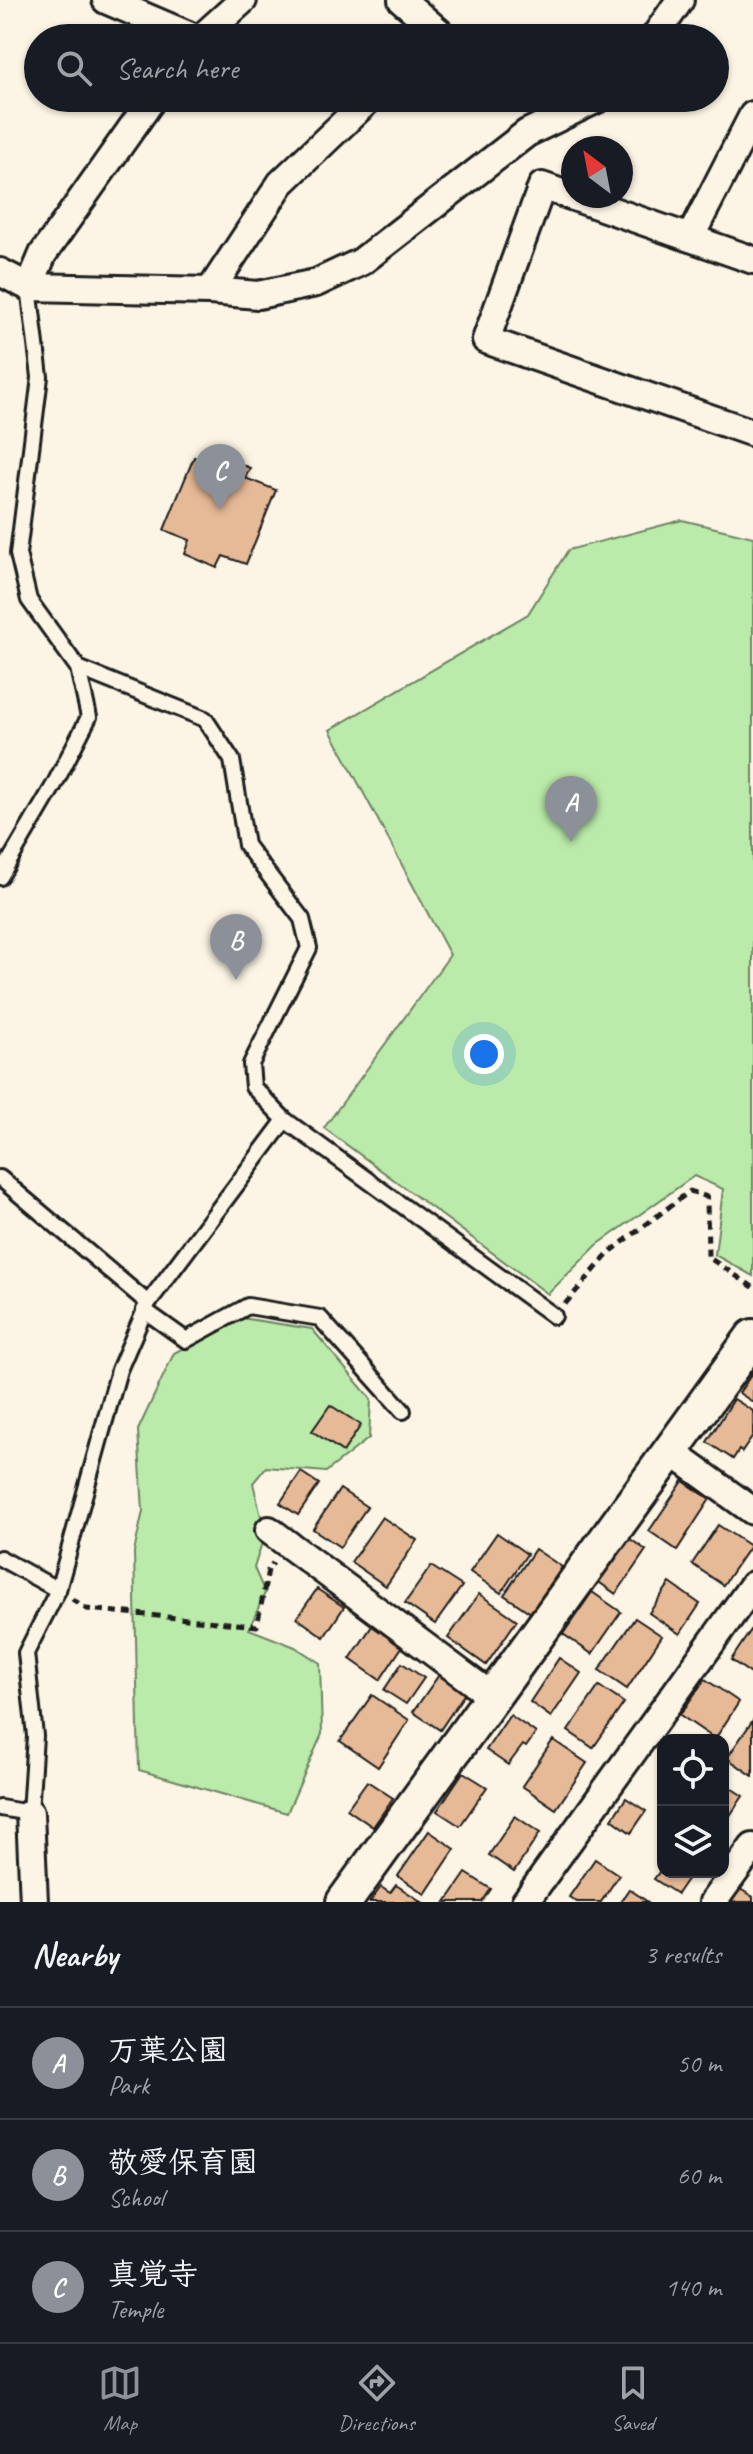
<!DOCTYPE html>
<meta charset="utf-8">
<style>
:root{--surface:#171b24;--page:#242831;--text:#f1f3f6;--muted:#9ea1a6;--line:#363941;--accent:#8c9099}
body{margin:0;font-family:Caveat,"Klee One",sans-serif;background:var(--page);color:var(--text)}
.controls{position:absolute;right:24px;bottom:24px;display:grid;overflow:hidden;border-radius:16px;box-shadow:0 2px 6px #0004}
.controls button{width:72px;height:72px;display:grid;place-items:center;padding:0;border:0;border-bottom:2px solid var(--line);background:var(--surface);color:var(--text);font:40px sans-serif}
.compass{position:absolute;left:561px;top:136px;width:72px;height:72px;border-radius:50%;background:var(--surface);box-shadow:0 2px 6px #0004;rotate:328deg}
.you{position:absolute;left:484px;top:1054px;width:28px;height:28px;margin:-20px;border:6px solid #fff;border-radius:50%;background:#1a73e8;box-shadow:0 0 0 12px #1a73e833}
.badge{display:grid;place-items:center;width:52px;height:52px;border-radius:50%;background:var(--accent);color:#fff;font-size:26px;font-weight:700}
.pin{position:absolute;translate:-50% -66px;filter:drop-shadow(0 2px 4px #0008)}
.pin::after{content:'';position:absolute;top:42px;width:28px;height:24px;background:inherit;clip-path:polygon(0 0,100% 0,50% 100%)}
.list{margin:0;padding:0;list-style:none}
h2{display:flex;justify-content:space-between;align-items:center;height:104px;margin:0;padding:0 32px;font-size:34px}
h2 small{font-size:26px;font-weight:400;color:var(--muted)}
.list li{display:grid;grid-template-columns:52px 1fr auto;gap:24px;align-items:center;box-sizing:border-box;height:112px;padding:0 32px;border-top:2px solid var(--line)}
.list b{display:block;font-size:30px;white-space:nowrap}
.list p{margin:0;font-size:26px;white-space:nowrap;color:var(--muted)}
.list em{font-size:26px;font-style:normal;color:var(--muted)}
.icon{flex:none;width:44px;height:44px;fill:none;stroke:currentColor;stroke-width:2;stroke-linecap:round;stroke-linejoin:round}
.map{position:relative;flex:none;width:753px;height:1902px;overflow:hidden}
.search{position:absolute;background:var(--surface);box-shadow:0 2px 6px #0004;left:24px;right:24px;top:24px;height:88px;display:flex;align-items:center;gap:20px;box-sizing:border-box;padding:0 28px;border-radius:44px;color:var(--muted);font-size:30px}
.sheet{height:440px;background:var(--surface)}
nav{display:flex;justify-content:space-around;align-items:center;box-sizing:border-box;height:112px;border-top:2px solid var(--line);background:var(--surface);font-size:22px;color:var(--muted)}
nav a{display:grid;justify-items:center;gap:4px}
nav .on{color:var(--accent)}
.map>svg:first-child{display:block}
</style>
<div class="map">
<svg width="753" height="1902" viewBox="0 0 753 1902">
<rect width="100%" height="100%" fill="#fcf5e5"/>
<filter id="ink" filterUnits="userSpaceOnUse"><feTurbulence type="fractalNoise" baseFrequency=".0125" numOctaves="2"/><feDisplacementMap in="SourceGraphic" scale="16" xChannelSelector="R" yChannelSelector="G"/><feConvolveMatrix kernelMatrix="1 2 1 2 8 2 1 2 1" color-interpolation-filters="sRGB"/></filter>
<g filter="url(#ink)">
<g fill="#bbebaa" stroke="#6c8463" stroke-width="2">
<polygon points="682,520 753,537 753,1276 715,1255 723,1189 694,1176 597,1245 548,1294 324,1128 450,955 330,730 528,614 568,550"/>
<polygon points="241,1318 312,1329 371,1399 369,1438 326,1472 266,1467 253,1483 265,1533 254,1568 265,1593 249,1629 295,1647 320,1663 322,1734 287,1813 139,1770 134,1552 143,1511 138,1430 174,1353"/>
</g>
<g fill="#e7ba97" stroke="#1c1c1c" stroke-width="2">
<polygon points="194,457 222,468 225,458 250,468 245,478 276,490 246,564 223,556 217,568 185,554 190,540 164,530"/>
<polygon points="753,1372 753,1402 739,1393"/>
<polygon points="734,1399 753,1411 753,1436 742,1452 739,1450 733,1459 707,1442"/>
<polygon points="330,1405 361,1425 343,1452 312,1431"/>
<polygon points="301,1472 319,1484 298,1515 280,1503"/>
<polygon points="683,1481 710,1499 677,1550 649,1531"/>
<polygon points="340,1489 367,1507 340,1547 313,1529"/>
<polygon points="382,1517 417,1540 386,1586 351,1562"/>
<polygon points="718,1525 750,1546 723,1585 692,1564"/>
<polygon points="620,1532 646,1550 616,1594 590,1576"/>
<polygon points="497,1533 527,1554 501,1593 470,1572"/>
<polygon points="535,1549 562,1567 531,1613 504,1595"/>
<polygon points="431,1566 462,1586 435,1624 405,1603"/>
<polygon points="670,1583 700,1604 680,1634 649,1613"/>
<polygon points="317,1589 344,1607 324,1637 297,1618"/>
<polygon points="592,1592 621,1612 592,1654 563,1634"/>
<polygon points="479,1594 517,1620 486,1665 448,1638"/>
<polygon points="635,1618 662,1636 627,1689 599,1670"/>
<polygon points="372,1626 402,1647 380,1680 350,1659"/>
<polygon points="753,1627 753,1675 731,1660"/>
<polygon points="559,1658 581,1673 551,1717 530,1702"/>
<polygon points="402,1663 424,1678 406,1704 384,1690"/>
<polygon points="441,1672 467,1690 440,1730 413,1712"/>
<polygon points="705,1679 739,1702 715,1739 680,1715"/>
<polygon points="599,1686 624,1703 593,1748 568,1731"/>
<polygon points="372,1695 409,1720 378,1767 340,1741"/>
<polygon points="510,1715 536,1733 526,1747 523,1745 508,1765 486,1750"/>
<polygon points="753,1720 753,1776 727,1758"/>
<polygon points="553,1740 587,1763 556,1809 522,1786"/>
<polygon points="463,1772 487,1787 460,1826 437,1811"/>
<polygon points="367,1781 393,1798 373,1827 347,1809"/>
<polygon points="723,1783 743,1796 723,1826"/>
<polygon points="626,1798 646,1811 631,1833 612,1819"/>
<polygon points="515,1816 540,1833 514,1872 489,1855"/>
<polygon points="429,1831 455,1849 425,1894 398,1876"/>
<polygon points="595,1859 619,1875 601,1902 577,1902 569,1897"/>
<polygon points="663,1867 663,1872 692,1872 677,1894 654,1879"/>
<polygon points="466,1873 491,1889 482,1902 446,1902"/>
<polygon points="396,1885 422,1902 370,1902 381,1887 390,1893"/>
<polygon points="737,1887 753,1897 753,1902 727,1902"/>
<polygon points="629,1889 648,1902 620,1902"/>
</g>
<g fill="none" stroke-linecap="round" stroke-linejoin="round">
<g stroke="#1c1c1c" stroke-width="20">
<g id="service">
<polyline points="0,877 54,785 89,717 78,668 29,600 18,554 40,377 29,287"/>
<polyline points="285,1120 554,1316"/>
<polyline points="0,1178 148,1303"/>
<polyline points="144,1310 186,1340 248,1306 320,1318 403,1411"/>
<polyline points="0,1558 58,1590 26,1653 35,1736 30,1813 0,1808"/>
<polyline points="58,1590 119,1370 148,1303 285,1120 253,1087 251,1064 309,948 302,919 246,845 232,760 205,719 78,668"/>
</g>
</g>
<g stroke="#1c1c1c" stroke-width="32">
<g id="minor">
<polyline points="106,0 195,38"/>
<polyline points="402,0 439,32 433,38"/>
<polyline points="201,38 243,0"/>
<polyline points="654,38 680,0"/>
<polyline points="690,238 753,115"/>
<polyline points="753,260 542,186 486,340 753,433"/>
<polyline points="0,272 29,287 210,291 258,295 316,283 361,262 527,133 599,98"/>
<polyline points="29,287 43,254 153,98"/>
<polyline points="210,291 281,183 370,98"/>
<polyline points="670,1451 753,1511"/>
<polyline points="269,1530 493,1697"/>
<polyline points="30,1813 34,1902"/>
<polyline points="525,1902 753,1585"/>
<polyline points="713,1902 753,1847"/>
</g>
</g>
<g stroke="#1c1c1c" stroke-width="40">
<polyline id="tertiary" points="344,1902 753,1337"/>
</g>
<g stroke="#1c1c1c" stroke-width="5" stroke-dasharray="8 6" stroke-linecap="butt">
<polyline points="565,1304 610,1252 690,1191 707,1197 708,1257 753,1287"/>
<polyline points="72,1599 87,1609 257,1626 268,1570 273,1563"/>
</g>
<use href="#service" stroke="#fcf5e5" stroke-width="14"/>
<use href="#minor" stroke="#fcf5e5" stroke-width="26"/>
<use href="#tertiary" stroke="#fcf5e5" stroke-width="34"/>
</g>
</g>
</svg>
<div class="controls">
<button><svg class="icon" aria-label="locate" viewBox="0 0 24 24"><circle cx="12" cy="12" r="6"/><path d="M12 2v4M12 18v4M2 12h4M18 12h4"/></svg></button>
<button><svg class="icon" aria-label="layers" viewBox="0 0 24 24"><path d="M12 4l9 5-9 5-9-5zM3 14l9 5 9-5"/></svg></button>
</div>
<svg class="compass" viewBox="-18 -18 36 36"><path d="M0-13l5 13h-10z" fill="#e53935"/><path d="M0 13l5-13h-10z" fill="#9ea1a6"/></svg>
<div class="you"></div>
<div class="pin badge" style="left:571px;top:842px">A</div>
<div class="pin badge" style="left:236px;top:980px">B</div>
<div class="pin badge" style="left:220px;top:510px">C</div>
<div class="search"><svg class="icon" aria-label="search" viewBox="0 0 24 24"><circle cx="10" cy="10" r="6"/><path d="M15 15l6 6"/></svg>Search here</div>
</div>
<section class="sheet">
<h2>Nearby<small>3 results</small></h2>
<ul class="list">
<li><span class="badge">A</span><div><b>万葉公園</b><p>Park</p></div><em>50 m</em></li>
<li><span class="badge">B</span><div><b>敬愛保育園</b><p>School</p></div><em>60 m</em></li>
<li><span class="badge">C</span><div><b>真覚寺</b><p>Temple</p></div><em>140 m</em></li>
</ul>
</section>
<nav>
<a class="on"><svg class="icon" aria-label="map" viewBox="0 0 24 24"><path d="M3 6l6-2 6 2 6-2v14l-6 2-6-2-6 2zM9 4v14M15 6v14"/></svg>Map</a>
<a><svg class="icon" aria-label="directions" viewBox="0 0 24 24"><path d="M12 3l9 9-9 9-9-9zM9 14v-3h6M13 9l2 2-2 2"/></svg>Directions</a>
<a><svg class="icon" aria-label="saved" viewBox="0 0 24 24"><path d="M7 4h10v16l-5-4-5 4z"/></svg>Saved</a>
</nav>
